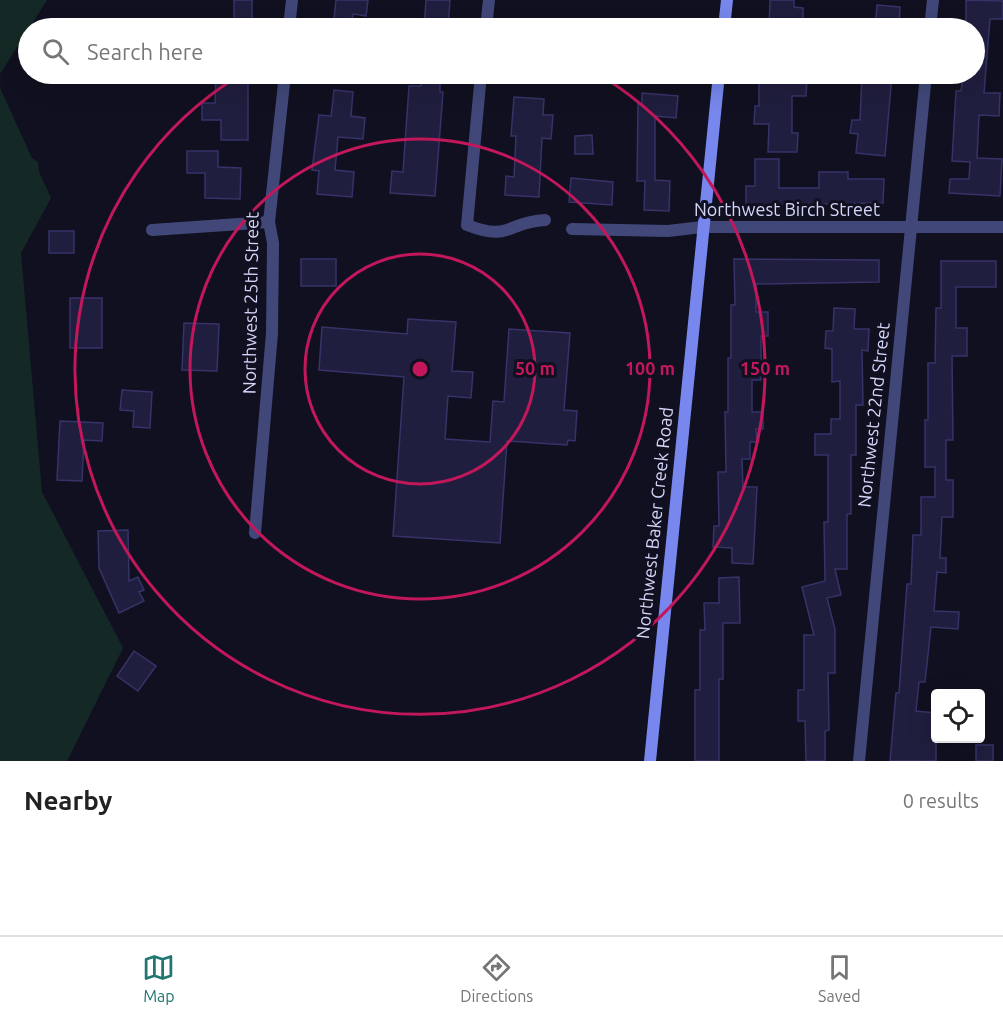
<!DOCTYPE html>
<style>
:root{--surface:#fff;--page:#f6f6f6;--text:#222;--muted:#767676;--line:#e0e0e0;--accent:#207671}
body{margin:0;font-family:Ubuntu,sans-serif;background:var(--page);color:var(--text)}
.controls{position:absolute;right:18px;bottom:18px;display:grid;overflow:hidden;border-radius:6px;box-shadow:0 6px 24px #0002}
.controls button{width:54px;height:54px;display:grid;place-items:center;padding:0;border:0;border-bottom:2px solid var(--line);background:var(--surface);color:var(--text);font:30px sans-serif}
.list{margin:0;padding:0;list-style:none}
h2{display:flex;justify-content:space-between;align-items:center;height:78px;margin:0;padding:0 24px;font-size:26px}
h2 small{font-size:20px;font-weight:400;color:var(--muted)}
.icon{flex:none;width:33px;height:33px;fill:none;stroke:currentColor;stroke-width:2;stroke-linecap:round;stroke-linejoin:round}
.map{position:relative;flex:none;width:1003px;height:761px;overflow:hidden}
.search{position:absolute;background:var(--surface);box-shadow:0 6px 24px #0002;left:18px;right:18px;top:18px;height:66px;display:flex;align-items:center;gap:15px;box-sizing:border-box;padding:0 21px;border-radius:33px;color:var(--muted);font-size:22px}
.sheet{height:174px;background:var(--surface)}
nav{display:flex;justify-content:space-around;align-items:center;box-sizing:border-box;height:84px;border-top:2px solid var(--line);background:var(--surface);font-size:16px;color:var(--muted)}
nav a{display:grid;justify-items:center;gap:3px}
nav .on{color:var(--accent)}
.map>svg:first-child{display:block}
</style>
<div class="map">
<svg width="1003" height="761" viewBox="0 0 1003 761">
<rect width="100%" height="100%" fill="#101020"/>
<g fill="#142925">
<polygon points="0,0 47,0 0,74"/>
<polygon points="0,88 32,158 38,162 39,172 51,198 21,253 42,492 123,648 67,761 0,761"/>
</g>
<g fill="#201e3e" stroke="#353368" stroke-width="1.5">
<rect x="234" y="0" width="18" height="28"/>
<polygon points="336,0 368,0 366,16 353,14 351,28 333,28"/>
<polygon points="426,0 450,0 448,28 424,28"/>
<polygon points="770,0 794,0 794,7 803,8 803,28 769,28"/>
<polygon points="966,0 1003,1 1003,19 990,19 984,93 1000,93 999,116 979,115 977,158 1002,159 1000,196 949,193 950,179 969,179 970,162 952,161 956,91 961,91 963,74 975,74 975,28 966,28"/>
<polygon points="877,5 900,7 899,28 875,28"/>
<polygon points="216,74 248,74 248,140 221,140 221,120 202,120 202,103 215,103"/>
<polygon points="422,74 440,74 440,92 443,92 435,196 390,193 392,171 403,172 409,86 421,86"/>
<polygon points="759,74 787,74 787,80 807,80 806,96 792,96 792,133 798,133 797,152 768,152 769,124 754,124 755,106 759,106"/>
<polygon points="862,74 892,74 885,156 856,153 858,134 850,133 852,120 860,120"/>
<polygon points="334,90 353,92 351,116 365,118 363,139 338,137 335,170 354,172 352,197 317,194 319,171 312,170 319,115 331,116"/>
<polygon points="642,93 678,96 676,118 655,116 655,180 670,181 669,211 644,210 645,181 637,181 638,104 642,105"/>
<polygon points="514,97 544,99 543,115 553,115 551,139 542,138 539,197 505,195 506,176 514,177 516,136 511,136"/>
<polygon points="592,135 593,154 575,154 575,136"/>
<polygon points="187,151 218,151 218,167 241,168 240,199 205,198 205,173 187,173"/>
<polygon points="755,159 779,159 779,188 819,188 819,172 848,172 848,179 884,179 883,203 746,205 746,186 755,186"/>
<polygon points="571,178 613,182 612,205 569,202"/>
<rect x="49" y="231" width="25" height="22"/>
<rect x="301" y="259" width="35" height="27"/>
<polygon points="734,259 879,260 879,282 756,284 756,312 768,312 768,336 761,336 761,380 752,380 752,412 763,412 763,429 756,429 757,442 750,442 750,459 742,459 743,487 757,487 753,564 732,563 732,548 713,547 714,526 719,526 718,472 726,472 725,412 728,412 728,358 731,358 731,305 735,305"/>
<polygon points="941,261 996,261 996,287 956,287 956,328 967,328 967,356 952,356 953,440 946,440 946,480 953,480 953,517 942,517 940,558 946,558 946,573 937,572 934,611 959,612 958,629 931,627 925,682 919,682 916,711 936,713 936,761 890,761 896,693 899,693 907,584 911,584 913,535 921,535 921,497 935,497 935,467 925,467 925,420 928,420 928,363 935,363 936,308 941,308"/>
<rect x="70" y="298" width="32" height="50"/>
<polygon points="834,308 855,309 854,329 869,329 868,351 862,350 863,405 856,405 856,455 851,455 851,514 847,514 847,569 835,569 841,595 827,598 835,629 835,673 828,673 829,730 825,731 825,761 806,761 805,721 798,721 798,690 804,690 804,635 814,635 802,587 825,581 824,522 828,522 828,455 815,455 815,434 831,434 831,419 840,419 840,381 832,382 832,349 825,348 826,331 833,331"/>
<polygon points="408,319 456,322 452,371 473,372 471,398 448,396 445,439 490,442 493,401 504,402 509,329 570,333 564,410 577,411 575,441 568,440 567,445 507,441 500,543 393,536 404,377 319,370 322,327 407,334"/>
<polygon points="184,323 219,324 217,371 182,370"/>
<polygon points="122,390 152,392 150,428 133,427 134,411 120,410"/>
<polygon points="60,421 103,423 102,441 84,440 82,481 57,480"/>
<polygon points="128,530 129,581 138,577 144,590 139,592 144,601 119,613 99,568 98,531"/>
<polygon points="739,577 740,623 723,623 723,679 719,679 719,761 695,761 695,690 700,690 700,630 705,630 704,603 719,603 719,578"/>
<polygon points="134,651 156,666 138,691 117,676"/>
<rect x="976" y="745" width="17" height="16"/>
</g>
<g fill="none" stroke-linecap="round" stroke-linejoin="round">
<g stroke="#414879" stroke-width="12">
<polyline points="289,28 292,0"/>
<polyline points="486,28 489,0"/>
<polyline points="930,28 933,0"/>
<path d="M 481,74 L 467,225 C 510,242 507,222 545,220"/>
<polyline points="572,229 668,231 702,227 1003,227"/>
<polyline points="152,230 269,222"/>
<polyline points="255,533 272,333 273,243 269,222 285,74"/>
<polyline points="859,761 926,74"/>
</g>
<g stroke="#7787ed" stroke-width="12">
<polyline points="724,28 727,0"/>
<polyline points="650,761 719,74"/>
</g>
</g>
<g fill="none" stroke="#c2185b" stroke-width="3">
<circle cx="420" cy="369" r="115"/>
<circle cx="420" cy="369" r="230"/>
<path d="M366 28A345 345 0 0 1 474 28M600 75A345 345 0 1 1 240 75"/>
</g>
<g text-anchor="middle" stroke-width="6" stroke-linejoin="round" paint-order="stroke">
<g font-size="18" fill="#d4d6f9" stroke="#101020">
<text x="787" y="216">Northwest Birch Street</text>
<text transform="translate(251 303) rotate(-89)" y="6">Northwest 25th Street</text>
<text transform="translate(874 415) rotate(-84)" y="6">Northwest 22nd Street</text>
<text transform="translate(655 523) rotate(-84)" y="6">Northwest Baker Creek Road</text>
</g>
</g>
<circle cx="420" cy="369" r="9" fill="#c2185b" stroke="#101020" stroke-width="3"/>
<g font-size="18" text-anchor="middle" font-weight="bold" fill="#c2185b" stroke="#101020" stroke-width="6" stroke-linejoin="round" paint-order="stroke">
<text x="535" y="375">50 m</text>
<text x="650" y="375">100 m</text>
<text x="765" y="375">150 m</text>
</g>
</svg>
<div class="controls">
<button><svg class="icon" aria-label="locate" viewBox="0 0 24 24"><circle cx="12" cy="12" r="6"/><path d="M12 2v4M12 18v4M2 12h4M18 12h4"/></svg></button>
</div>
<div class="search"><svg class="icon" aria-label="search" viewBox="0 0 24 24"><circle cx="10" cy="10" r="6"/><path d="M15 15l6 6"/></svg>Search here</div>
</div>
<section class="sheet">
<h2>Nearby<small>0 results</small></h2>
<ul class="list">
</ul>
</section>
<nav>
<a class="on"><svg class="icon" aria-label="map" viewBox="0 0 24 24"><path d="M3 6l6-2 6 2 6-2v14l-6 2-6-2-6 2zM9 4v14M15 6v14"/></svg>Map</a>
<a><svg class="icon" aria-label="directions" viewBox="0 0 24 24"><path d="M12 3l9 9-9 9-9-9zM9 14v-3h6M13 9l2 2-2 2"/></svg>Directions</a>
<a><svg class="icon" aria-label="saved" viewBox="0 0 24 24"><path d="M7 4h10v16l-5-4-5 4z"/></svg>Saved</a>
</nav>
